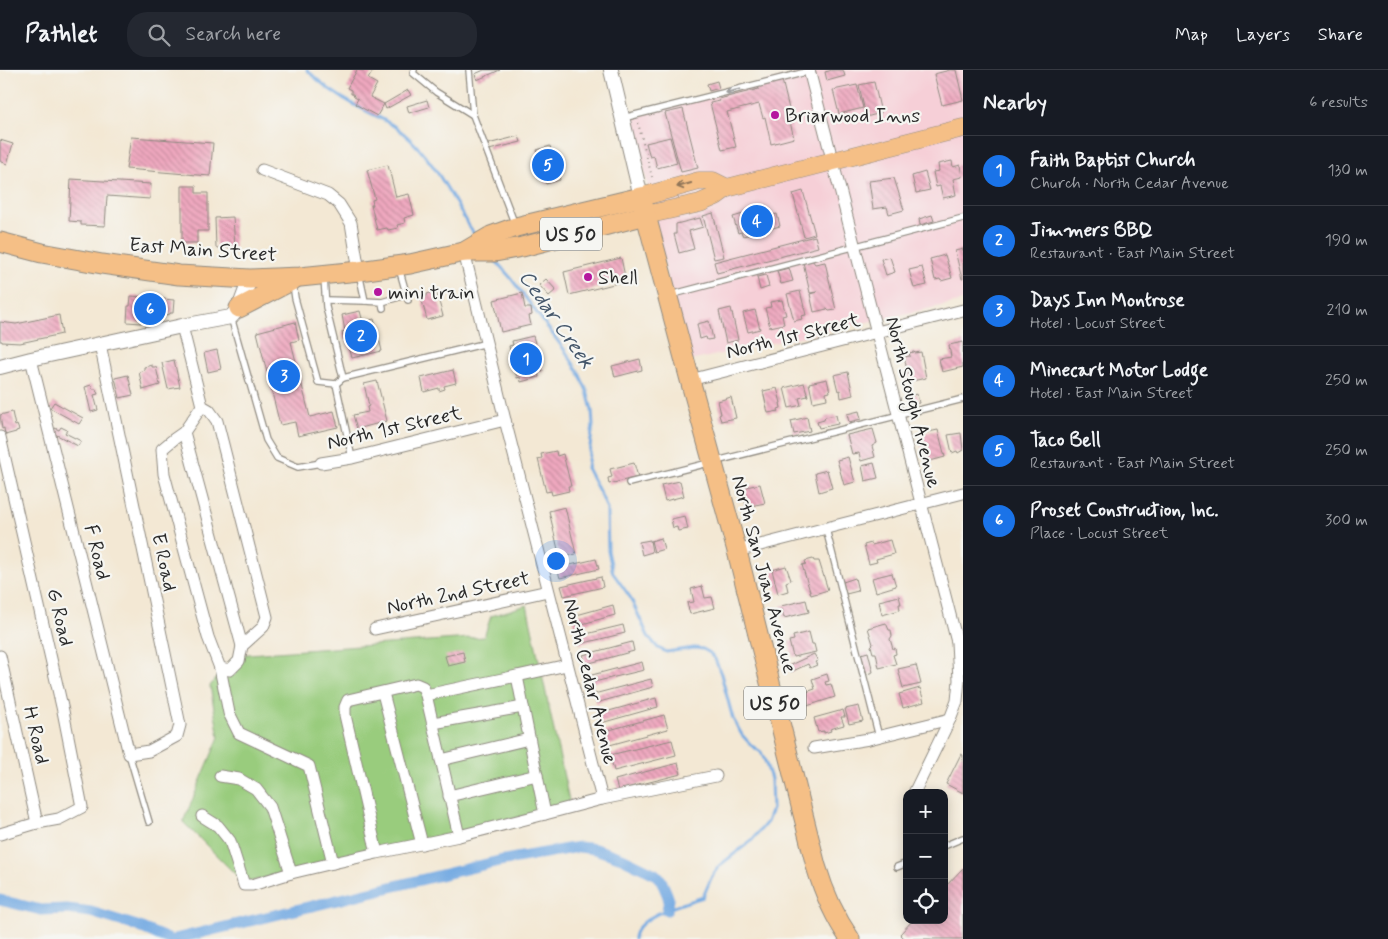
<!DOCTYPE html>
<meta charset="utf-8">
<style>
:root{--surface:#171b24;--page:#242831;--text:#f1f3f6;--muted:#9ea1a6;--line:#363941;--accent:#1a73e8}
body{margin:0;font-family:Mynerve,sans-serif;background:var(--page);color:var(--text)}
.controls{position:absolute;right:15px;bottom:15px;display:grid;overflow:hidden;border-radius:10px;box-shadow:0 2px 12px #0003}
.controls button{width:45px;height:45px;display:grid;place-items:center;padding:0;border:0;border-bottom:1px solid var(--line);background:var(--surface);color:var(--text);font:25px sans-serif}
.you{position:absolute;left:555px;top:490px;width:18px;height:18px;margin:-12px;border:4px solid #fff;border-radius:50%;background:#1a73e8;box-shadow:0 0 0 8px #1a73e833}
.badge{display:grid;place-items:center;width:32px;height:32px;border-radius:50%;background:var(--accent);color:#fff;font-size:16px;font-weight:700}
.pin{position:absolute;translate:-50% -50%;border:2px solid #fff;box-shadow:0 1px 5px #0006}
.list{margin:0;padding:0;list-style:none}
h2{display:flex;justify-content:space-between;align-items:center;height:65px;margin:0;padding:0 20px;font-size:21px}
h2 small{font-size:16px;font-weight:400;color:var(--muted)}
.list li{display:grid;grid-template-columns:32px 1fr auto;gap:15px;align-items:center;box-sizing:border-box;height:70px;padding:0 20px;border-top:1px solid var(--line)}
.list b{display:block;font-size:19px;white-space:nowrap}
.list p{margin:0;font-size:16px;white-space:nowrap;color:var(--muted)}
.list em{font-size:16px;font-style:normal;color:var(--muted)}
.icon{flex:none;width:28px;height:28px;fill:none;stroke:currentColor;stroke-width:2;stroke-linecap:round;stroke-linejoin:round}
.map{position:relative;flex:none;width:963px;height:869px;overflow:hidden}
header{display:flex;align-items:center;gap:30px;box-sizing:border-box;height:70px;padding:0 25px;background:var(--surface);border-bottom:1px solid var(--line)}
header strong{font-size:24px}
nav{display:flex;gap:28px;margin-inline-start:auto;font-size:18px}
.search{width:350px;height:45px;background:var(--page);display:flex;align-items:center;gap:12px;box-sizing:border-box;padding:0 18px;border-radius:20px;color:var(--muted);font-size:19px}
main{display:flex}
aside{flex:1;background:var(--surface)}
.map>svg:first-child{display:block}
</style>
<header>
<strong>Pathlet</strong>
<div class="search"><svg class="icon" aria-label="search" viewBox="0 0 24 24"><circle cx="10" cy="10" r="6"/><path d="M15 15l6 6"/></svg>Search here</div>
<nav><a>Map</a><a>Layers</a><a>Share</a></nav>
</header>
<main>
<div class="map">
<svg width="963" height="869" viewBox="0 0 963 869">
<defs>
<pattern id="building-back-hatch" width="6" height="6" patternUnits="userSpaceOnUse" patternTransform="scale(1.25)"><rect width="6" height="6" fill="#efa8bf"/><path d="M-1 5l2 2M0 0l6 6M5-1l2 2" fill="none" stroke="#c2899b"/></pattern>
</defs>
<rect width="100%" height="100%" fill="#f6f6f2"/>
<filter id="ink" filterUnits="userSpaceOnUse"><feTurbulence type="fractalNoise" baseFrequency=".02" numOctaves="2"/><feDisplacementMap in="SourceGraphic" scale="10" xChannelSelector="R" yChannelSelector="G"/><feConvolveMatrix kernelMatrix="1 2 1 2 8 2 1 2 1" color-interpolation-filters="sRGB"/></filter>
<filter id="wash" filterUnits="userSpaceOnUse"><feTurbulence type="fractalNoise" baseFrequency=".0096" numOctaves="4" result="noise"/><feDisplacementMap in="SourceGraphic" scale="20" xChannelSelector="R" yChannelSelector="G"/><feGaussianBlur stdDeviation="1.12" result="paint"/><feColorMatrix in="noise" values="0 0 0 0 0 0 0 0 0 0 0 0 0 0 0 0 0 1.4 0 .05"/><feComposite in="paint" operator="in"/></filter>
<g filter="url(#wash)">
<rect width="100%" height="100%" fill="#f3e8d4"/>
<polygon fill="#f6cfd7" points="813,0 963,0 963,231 685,292 633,46"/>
<polygon fill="#99cc7d" stroke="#627c54" points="527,535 570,735 244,813 183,752 219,667 210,616 235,585 484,567 491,546"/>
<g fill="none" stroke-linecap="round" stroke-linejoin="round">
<g stroke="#74aae2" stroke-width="3">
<path d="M 307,0 C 321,14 336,25 353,34 C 370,44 389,50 403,63 C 436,90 453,132 476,167"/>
<path d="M 494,189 L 510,207 L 566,282 L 578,301 L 587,321 L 592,340 L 593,355 L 587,398 L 602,427 L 607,439 L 608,481 L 613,503 L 630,527 L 648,566 L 658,578 L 666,582 L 694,578 L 703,579 L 710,583 L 715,589 L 721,604 L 733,649 L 742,665 L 752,676 L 761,682 L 765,691 L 771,709 L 772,739 L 767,752 L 752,770 L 719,796 L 712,806 L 703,827 C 685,833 634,846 634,869"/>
</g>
<g stroke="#74aae2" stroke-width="11">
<polyline points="0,830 41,840 67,839 91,842 137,856 168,869"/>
<polyline points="175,869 499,791 579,777 595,779 622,788 655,804 661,810 667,824 669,830 667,840"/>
</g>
</g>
<g id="blocks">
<g fill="url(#building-back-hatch)">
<polygon points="357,0 373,1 368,9 377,14 370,27 384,34 408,20 411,25 386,39 384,34 377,46 355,34 358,29 354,27 353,24 351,24 351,20 347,18"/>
<polygon points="484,0 500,0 477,10 475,4"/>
<polygon points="832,0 843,0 845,6 827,11 825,2"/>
<polygon points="950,0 956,0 963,30 942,35 934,4"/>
<polygon points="782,10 789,39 787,40 794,68 771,74 765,47 763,48 759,34 727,42 736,77 722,80 710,33 720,31 719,29 759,19 758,16"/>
<polygon points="717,11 719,18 709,21 707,14"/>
<polygon points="874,12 881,43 866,47 859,15"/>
<polygon points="857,15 863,38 839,44 833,20"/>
<polygon points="427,30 429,37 409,43 407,36"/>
<polygon points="683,39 698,98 681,102 665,43"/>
<polygon points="519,66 521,72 489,80 488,74"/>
<polygon points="131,67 213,73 210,106 126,99"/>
<polygon points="670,67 677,93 657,98 654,86 650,87 646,73"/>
<polygon points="0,70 13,74 7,94 0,91"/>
<polygon points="550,76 555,95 559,94 560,99 558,100 560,110 546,114 537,80"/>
<polygon points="952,91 953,97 960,95 962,107 953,109 956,125 943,128 940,116 936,117 933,102 939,101 938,94"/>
<polygon points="388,95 396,127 409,124 414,145 404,148 405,153 397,155 398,158 388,160 387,158 377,160 371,135 373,135 372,130 375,129 367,100"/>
<polygon points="925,102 930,120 916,123 912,106"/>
<polygon points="894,108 904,140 889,144 887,137 873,139 869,111"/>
<polygon points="71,109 151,114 150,129 107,126 105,156 81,155 81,152 69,151"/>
<polygon points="182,116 196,116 196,123 208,123 208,161 197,161 197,173 182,173"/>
<polygon points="803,121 815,164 804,167 793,124"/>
<polygon points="764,138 767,147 777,144 780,156 743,166 741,162 738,163 733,147"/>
<polygon points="713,143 724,187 714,189 703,146"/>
<polygon points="932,145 934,151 920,155 919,149"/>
<polygon points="233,147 235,177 216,178 215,148"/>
<polygon points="700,148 703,157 689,161 694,179 679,183 674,164 676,164 676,154"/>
<polygon points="815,166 818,177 717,203 714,192"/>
<polygon points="963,179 963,209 962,209 955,181"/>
<polygon points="945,185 952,208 941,211 940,209 935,210 930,189"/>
<polygon points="890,187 895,202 886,205 881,189"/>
<polygon points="621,188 626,211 569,225 564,202"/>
<polygon points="812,190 815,194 825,192 836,240 829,241 827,239 814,242 810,224 817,222 810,223 803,192"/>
<polygon points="922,197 927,215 914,218 909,200"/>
<polygon points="789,198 793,211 781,214 777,201"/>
<polygon points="766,205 769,217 760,220 757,207"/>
<polygon points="546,209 556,220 549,226 539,215"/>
<polygon points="436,221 443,246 427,250 421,227 427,226 427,224"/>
<polygon points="800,221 806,245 801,246 802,249 794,251 787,224"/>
<polygon points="522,223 525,238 531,238 532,245 529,246 531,255 501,262 494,230"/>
<polygon points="131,226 174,230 173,243 170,243 170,244 157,247 151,246 151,250 141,249 141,253 127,252 128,236 130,236"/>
<polygon points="782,230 786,245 782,246 784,254 770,257 765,238 771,237 770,232"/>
<polygon points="731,238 738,270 726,273 719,241"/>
<polygon points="755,240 760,259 748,262 743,243"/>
<polygon points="360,241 363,252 374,249 382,281 352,288 347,269 344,270 342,262 345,261 342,245"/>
<polygon points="59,245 62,264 20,273 2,272 2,271 0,271 0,252 16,254"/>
<polygon points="709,251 713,269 707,270 706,267 700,269 697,254"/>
<polygon points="295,252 299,270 291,272 310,347 334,341 338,357 298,366 295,352 280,355 257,262"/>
<polygon points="533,266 543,301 538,302 539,307 521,312 520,307 517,308 509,276 513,275 512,271"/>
<polygon points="963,272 963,297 942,302 939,289 951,287 949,275"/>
<polygon points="217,280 221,299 208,302 204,283"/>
<polygon points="914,282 915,283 921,282 926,308 912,311 911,307 909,308 904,287 910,286 909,283"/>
<polygon points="640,289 642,300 615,307 612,296"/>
<polygon points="174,290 180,317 168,319 162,293"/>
<polygon points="152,295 152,297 156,297 160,315 143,320 139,302 144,300 144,297"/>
<polygon points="453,300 456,313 444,316 445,319 439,321 439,318 424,322 421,308"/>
<polygon points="848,302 853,325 841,328 840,320 838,321 834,305"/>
<polygon points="128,305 133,325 120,328 115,308"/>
<polygon points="827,309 830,322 826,323 827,329 813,332 809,313"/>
<polygon points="377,311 387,351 357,359 353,345 368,342 367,337 369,336 364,314"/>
<polygon points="804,313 808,326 799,328 801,335 789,338 784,318"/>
<polygon points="91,315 93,319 96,319 98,324 94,325 98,340 91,342 85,317"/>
<polygon points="777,318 781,333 780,333 781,338 778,339 779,341 768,343 763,321"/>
<polygon points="917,324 919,333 910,335 908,326"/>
<polygon points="731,327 736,348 721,351 719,345 721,344 718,331"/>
<polygon points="54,332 83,348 79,354 50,338"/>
<polygon points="859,341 861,349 849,352 847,344"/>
<polygon points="12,342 15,356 17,355 19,360 16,361 16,362 5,365 4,358 2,359 0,345"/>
<polygon points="836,345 838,354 819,358 817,352 824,350 825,347"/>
<polygon points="807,347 810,361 794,364 791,351"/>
<polygon points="61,357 67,360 65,363 81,371 78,376 53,363 55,358 59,360"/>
<polygon points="873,359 877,373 872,376 875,387 861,391 859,383 852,384 847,365"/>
<polygon points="938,360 945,387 930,391 927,379 922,379 919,364"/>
<polygon points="961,363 963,380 958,383 957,381 952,383 948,365"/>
<polygon points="556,381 557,386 563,384 571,416 568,416 569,421 552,425 551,421 546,422 538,389 542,388 541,384"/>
<polygon points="848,387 855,412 844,415 837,390"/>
<polygon points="634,393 638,407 609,414 608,408 612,407 610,399"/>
<polygon points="874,393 878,408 865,411 862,396"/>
<polygon points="827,400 832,418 819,422 815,403"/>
<polygon points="680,411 684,426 665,431 661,415"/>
<polygon points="760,414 765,433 746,437 742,418"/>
<polygon points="565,437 576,484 560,488 549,441"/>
<polygon points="685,446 688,459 678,461 677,457 673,458 671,449"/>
<polygon points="661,468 664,479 654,482 651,471"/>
<polygon points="650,470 652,482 642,485 639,472"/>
<polygon points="890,470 894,484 876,489 877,492 869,494 864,475 871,473 872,475"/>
<polygon points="596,489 599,499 560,508 557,498"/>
<polygon points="813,489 814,491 819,491 828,520 811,525 802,495 806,494 805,491"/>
<polygon points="786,496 791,510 786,512 788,521 778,524 772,500"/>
<polygon points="892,503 896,516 876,522 872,508"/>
<polygon points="601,507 603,517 564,526 561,516"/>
<polygon points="855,508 858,521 846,524 843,512"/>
<polygon points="702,516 705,528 712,527 715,538 690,544 687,533 694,532 691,519"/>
<polygon points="899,526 901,534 899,534 900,540 882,545 879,531"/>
<polygon points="806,530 809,542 784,548 781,536"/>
<polygon points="613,535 615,545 575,556 573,546"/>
<polygon points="886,553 889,560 891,560 892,566 890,569 893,579 895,578 896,584 893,585 896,594 879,598 876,583 873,583 871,576 873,574 868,558"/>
<polygon points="623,555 625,563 580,574 578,566"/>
<polygon points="809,562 812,574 814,574 816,582 793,587 789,571 794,570 793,566"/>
<polygon points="632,572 634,581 586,594 583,585"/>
<polygon points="463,582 465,592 448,596 445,586"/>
<polygon points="868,582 873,602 867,604 861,584"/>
<polygon points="814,584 818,591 815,592 817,595 810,598 808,594 791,602 788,596"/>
<polygon points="642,592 644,600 590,613 588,606"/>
<polygon points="916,595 921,614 903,618 898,599"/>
<polygon points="827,604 829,611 825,612 826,615 831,614 835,627 807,636 803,623 815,619 812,609"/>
<polygon points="651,609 653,617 596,633 594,624"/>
<polygon points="920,618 924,632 903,638 899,624"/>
<polygon points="656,628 658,637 601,653 598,644"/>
<polygon points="859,636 863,651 849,654 845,639"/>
<polygon points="843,640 845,647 841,647 844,655 830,659 831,661 824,663 824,661 818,662 814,648"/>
<polygon points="664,645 668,659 606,676 602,662"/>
<polygon points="672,670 676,685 614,701 610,685"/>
<polygon points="961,684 963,685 963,723 946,714"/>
<polygon points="678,693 681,704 618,720 615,710"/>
<polygon points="963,798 963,869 905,869 900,864 913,850 944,850 944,818"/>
</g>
</g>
</g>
<g filter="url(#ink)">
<use href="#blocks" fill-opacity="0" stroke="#8f8a80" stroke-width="1"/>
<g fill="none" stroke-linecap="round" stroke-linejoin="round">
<g stroke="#8f8a80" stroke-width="8">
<g id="service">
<polyline points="414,0 413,3 436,22 473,45"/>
<polyline points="469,0 473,45 515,155"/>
<polyline points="623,48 810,1"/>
<polyline points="399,198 408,230"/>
<polyline points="359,203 365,231 382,232 383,238"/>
<polyline points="324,207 326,237 343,308"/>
<polyline points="293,214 295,228 318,312 336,314 352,388"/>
<polyline points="670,225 963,148"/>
<polyline points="326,230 365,231"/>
<polyline points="382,232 406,225"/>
<polyline points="231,247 266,370 277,388 298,397 321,393"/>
<polyline points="336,314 343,308 487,273"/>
<polyline points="629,413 963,329"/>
<polyline points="826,459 879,667"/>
<polyline points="129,684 149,752"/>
<polyline points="944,776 963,768"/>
<polyline points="897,797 907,793"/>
</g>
</g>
<g stroke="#8f8a80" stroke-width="13">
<g id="minor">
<polyline points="809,0 957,572 959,610 957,631 950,649 914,723"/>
<polyline points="262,100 328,125 339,134 351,153 359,201"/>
<polyline points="464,182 505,350 602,729"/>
<polyline points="182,256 202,336 184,362 174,369 162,379 164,404 208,567 220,598 230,600 239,591 242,576 263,557 267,547 217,351 209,340 202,336"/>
<polyline points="31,289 129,684 149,681 177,666 180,655 100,274"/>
<polyline points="690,310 963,240"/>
<polyline points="184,362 242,576"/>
<polyline points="0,367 63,641 82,737 59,749 37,753 0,764"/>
<polyline points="321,393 352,388 505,350"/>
<polyline points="737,481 963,423"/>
<polyline points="375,559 548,521"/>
<polyline points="0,586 37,753"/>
<polyline points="220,598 229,643 239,663 309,696 333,793 291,803 270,737 256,719 239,709 220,706"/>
<polyline points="517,606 567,595"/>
<polyline points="383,623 422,774"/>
<polyline points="426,625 517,606 532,682 545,744 459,766"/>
<polyline points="433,653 523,637"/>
<polyline points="814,678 869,669 950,649"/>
<polyline points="441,690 529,669"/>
<polyline points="449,726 537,705"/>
<polyline points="545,744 602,729 716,706"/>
<polyline points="202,746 218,756 230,771 244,815 252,815 291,803"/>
<polyline points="333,793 377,783 345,645 345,637 348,630 416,614 423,617 426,625 459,766 377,783"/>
</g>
</g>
<g stroke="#8f8a80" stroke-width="16">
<g id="tertiary">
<polyline points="611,0 641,127"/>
<polyline points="0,297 31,289 182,256 231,247 239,238 250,209"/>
</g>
</g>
<g stroke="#8f8a80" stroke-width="19">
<g id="primary">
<polyline points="641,127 699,111 713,111 727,118"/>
<polyline points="646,145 700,133 716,126 727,118 963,58"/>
</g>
</g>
<g stroke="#8f8a80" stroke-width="21">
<g id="trunk">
<polyline points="0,172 42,183 102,194 179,205 250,209 300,207 359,201 410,194 464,182 495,182 522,177 646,145"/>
<path d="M 464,182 L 491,166 L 516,157 L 641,127 L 690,310 L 737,481 L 816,796 C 824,823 834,846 850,869"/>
<polyline points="239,238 293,210"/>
</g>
</g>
<polyline stroke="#8f8a80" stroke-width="2" stroke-dasharray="1 4" stroke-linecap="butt" points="638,53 652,107"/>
<use href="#service" stroke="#fff" stroke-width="5.5"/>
<use href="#minor" stroke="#fff" stroke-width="11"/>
<use href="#tertiary" stroke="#fff" stroke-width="14"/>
<use href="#primary" stroke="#f5bf86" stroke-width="18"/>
<use href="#trunk" stroke="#f5bf86" stroke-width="19"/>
</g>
<defs><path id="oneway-shaft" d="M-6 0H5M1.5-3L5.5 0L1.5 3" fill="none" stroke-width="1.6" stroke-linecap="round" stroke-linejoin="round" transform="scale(1.25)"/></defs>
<use stroke="#a0a0a0" href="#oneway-shaft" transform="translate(733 21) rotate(166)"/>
<use stroke="#907558" href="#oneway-shaft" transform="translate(684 115) rotate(164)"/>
</g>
<g fill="#b5179e" stroke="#f6f6f2" stroke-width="2">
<circle cx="775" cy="45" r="5"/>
<circle cx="588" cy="207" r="5"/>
<circle cx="378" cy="222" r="5"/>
</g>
<g text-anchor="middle" stroke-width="4.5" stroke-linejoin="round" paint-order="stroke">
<g fill="#f6f6f2" stroke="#686867" stroke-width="1">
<rect x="540" y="147.5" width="62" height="33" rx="4"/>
<rect x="744" y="616.5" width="62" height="33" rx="4"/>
</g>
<g font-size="19" font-weight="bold" fill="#2b2b2b">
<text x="571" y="171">US 50</text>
<text x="775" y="640">US 50</text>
</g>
<g font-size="20" fill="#2b2b2b" stroke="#f6f6f2" text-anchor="start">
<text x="785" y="52">Briarwood Inns</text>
<text x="598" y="214">Shell</text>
<text x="388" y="229">mini train</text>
</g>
<g font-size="20" fill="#2b2b2b" stroke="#f6f6f2">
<text transform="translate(203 179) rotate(4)" y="7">East Main Street</text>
<text transform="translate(793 265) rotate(-14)" y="7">North 1st Street</text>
<text transform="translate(914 332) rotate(76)" y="7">North Stough Avenue</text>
<text transform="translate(394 357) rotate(-13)" y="7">North 1st Street</text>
<text transform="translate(98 482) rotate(76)" y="7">F Road</text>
<text transform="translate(165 492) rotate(78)" y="7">E Road</text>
<text transform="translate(765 504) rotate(75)" y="7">North San Juan Avenue</text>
<text transform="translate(458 522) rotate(-12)" y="7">North 2nd Street</text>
<text transform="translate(61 547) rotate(77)" y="7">G Road</text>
<text transform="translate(591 611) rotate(76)" y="7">North Cedar Avenue</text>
<text transform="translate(37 665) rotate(77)" y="7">H Road</text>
</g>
<g font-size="21" font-style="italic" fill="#45576b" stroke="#f6f6f2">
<text transform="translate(557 249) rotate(55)" y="7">Cedar Creek</text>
</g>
</g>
</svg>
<div class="controls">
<button>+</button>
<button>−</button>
<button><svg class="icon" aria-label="locate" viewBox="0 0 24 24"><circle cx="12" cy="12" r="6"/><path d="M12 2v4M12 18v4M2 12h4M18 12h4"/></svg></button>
</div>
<div class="you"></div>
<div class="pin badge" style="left:526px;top:289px">1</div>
<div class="pin badge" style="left:361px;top:266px">2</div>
<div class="pin badge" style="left:284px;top:306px">3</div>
<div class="pin badge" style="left:757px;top:151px">4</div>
<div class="pin badge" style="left:548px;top:95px">5</div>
<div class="pin badge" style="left:150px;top:239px">6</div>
</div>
<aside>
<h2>Nearby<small>6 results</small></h2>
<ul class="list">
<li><span class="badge">1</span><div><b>Faith Baptist Church</b><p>Church · North Cedar Avenue</p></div><em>130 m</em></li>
<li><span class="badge">2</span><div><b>Jimmers BBQ</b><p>Restaurant · East Main Street</p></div><em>190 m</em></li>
<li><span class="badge">3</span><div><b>Days Inn Montrose</b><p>Hotel · Locust Street</p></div><em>210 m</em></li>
<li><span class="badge">4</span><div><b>Minecart Motor Lodge</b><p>Hotel · East Main Street</p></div><em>250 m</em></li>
<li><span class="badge">5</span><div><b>Taco Bell</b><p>Restaurant · East Main Street</p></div><em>250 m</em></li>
<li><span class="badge">6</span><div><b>Proset Construction, Inc.</b><p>Place · Locust Street</p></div><em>300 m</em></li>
</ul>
</aside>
</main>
